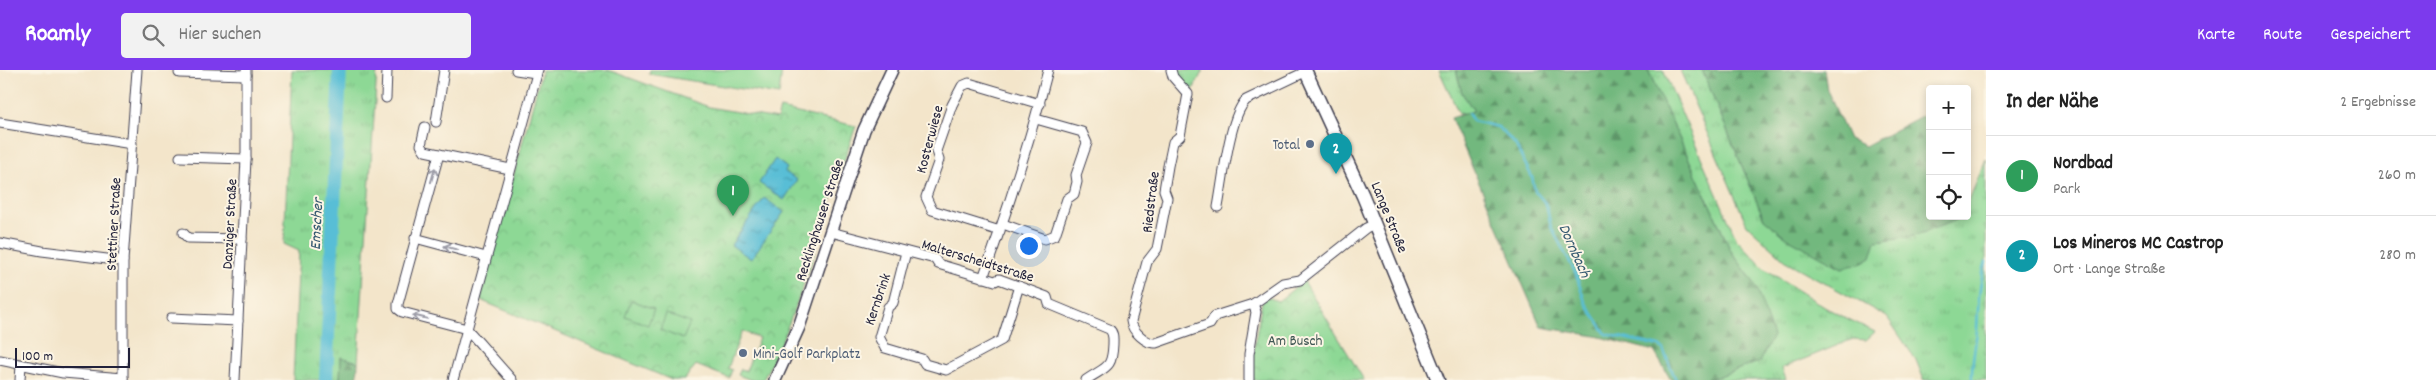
<!DOCTYPE html>
<html lang="de">
<meta charset="utf-8">
<style>
:root{--surface:#fff;--page:#f2f2f2;--text:#222;--muted:#767676;--line:#e0e0e0;--accent:#7c3aed}
body{margin:0;font-family:Dekko,sans-serif;background:var(--page);color:var(--text)}
.controls{position:absolute;right:15px;top:15px;display:grid;overflow:hidden;border-radius:5px;box-shadow:0 2px 8px #0003}
.controls button{width:45px;height:45px;display:grid;place-items:center;padding:0;border:0;border-bottom:1px solid var(--line);background:var(--surface);color:var(--text);font:25px sans-serif}
.scale{position:absolute;left:15px;bottom:12px;width:115px;box-sizing:border-box;padding-left:5px;border:2px solid #22223b;border-top:0;font-size:14px;line-height:18px;white-space:nowrap;color:#22223b;-webkit-text-stroke:4px #fcf5e5;paint-order:stroke}
.you{position:absolute;left:1028px;top:175px;width:18px;height:18px;margin:-12px;border:4px solid #fff;border-radius:50%;background:#1a73e8;box-shadow:0 0 0 8px #1a73e833}
.badge{display:grid;place-items:center;width:32px;height:32px;border-radius:50%;background:var(--accent);color:#fff;font-size:16px;font-weight:700}
.pin{position:absolute;translate:-50% -41px;filter:drop-shadow(0 1px 2px #0008)}
.pin::after{content:'';position:absolute;top:26px;width:18px;height:15px;background:inherit;clip-path:polygon(0 0,100% 0,50% 100%)}
.list{margin:0;padding:0;list-style:none}
h2{display:flex;justify-content:space-between;align-items:center;height:65px;margin:0;padding:0 20px;font-size:21px}
h2 small{font-size:16px;font-weight:400;color:var(--muted)}
.list li{display:grid;grid-template-columns:32px 1fr auto;gap:15px;align-items:center;box-sizing:border-box;height:80px;padding:0 20px;border-top:1px solid var(--line)}
.list b{display:block;font-size:19px;white-space:nowrap}
.list p{margin:0;font-size:16px;white-space:nowrap;color:var(--muted)}
.list em{font-size:16px;font-style:normal;color:var(--muted)}
.icon{flex:none;width:28px;height:28px;fill:none;stroke:currentColor;stroke-width:2;stroke-linecap:round;stroke-linejoin:round}
.map{position:relative;flex:none;width:1986px;height:310px;overflow:hidden}
header{display:flex;align-items:center;gap:30px;box-sizing:border-box;height:70px;padding:0 25px;background:var(--accent);color:#fff}
header strong{font-size:24px}
nav{display:flex;gap:28px;margin-inline-start:auto;font-size:18px}
.search{width:350px;height:45px;background:var(--page);display:flex;align-items:center;gap:12px;box-sizing:border-box;padding:0 18px;border-radius:5px;color:var(--muted);font-size:19px}
main{display:flex}
aside{flex:1;background:var(--surface)}
.map>svg:first-child{display:block}
</style>
<header>
<strong>Roamly</strong>
<div class="search"><svg class="icon" aria-label="search" viewBox="0 0 24 24"><circle cx="10" cy="10" r="6"/><path d="M15 15l6 6"/></svg>Hier suchen</div>
<nav><a>Karte</a><a>Route</a><a>Gespeichert</a></nav>
</header>
<main>
<div class="map">
<svg width="1986" height="310" viewBox="0 0 1986 310">
<defs>
<pattern id="grass-tufts" width="24" height="20" patternUnits="userSpaceOnUse" patternTransform="scale(1.25)"><rect width="24" height="20" fill="#8dd895"/><path d="M3 7l-1-3M5 7V3M7 7l1-3M15 17l-1-3M17 17v-4M19 17l1-3" fill="none" stroke="#79b981"/></pattern>
<pattern id="forest-firs" width="22" height="20" patternUnits="userSpaceOnUse" patternTransform="scale(1.25)"><rect width="22" height="20" fill="#72b87e"/><path d="M5 1l3.5 6h-7zM16 11l3.5 6h-7z" fill="#5d9568"/></pattern>
<pattern id="park-crowns" width="20" height="18" patternUnits="userSpaceOnUse" patternTransform="scale(1.25)"><rect width="20" height="18" fill="#8dd895"/><path d="M2 6a3 3 0 1 1 6 0M12 15a3 3 0 1 1 6 0" fill="none" stroke="#79b981"/></pattern>
<pattern id="water-ripples" width="26" height="14" patternUnits="userSpaceOnUse" patternTransform="scale(1.25)"><rect width="26" height="14" fill="#58bed6"/><path d="M2 4q2-2 4 0t4 0M15 11q2-2 4 0t4 0" fill="none" stroke="#489aaf"/></pattern>
</defs>
<rect width="100%" height="100%" fill="#fcf5e5"/>
<filter id="ink" filterUnits="userSpaceOnUse"><feTurbulence type="fractalNoise" baseFrequency=".02" numOctaves="2"/><feDisplacementMap in="SourceGraphic" scale="10" xChannelSelector="R" yChannelSelector="G"/><feConvolveMatrix kernelMatrix="1 2 1 2 8 2 1 2 1" color-interpolation-filters="sRGB"/></filter>
<filter id="wash" filterUnits="userSpaceOnUse"><feTurbulence type="fractalNoise" baseFrequency=".0096" numOctaves="4" result="noise"/><feDisplacementMap in="SourceGraphic" scale="20" xChannelSelector="R" yChannelSelector="G"/><feGaussianBlur stdDeviation="1.12" result="paint"/><feColorMatrix in="noise" values="0 0 0 0 0 0 0 0 0 0 0 0 0 0 0 0 0 1.4 0 .05"/><feComposite in="paint" operator="in"/></filter>
<g filter="url(#wash)">
<rect width="100%" height="100%" fill="#f3e5ca"/>
<g fill="url(#grass-tufts)" stroke="#587d68">
<polygon points="292,0 377,0 358,292 341,287 340,310 293,310 299,181 284,174"/>
<polygon points="1439,0 1456,0 1462,23 1474,41 1459,44"/>
<polygon points="1648,0 1663,0 1737,170 1765,199 1826,238 1875,262 1866,270 1853,269 1782,298 1786,310 1708,310 1758,292 1755,214 1731,181"/>
<polygon points="1680,0 1702,0 1764,149 1875,171 1914,166 1962,146 1967,146 1967,135 1986,89 1986,310 1924,310 1916,290 1887,247 1787,192 1747,155"/>
</g>
<g fill="url(#forest-firs)" stroke="#4a6d5c">
<polygon points="1456,0 1648,0 1731,181 1755,214 1773,266 1759,292 1708,310 1671,310 1654,281 1596,266 1541,257 1451,48 1474,41 1462,23"/>
<polygon points="1702,0 1824,0 1827,20 1849,69 1865,76 1927,43 1930,52 1930,146 1962,148 1914,166 1876,171 1871,187 1859,194 1842,198 1787,168 1764,149"/>
<polygon points="341,287 358,292 357,310 340,310"/>
</g>
<g fill="url(#park-crowns)" stroke="#587d68">
<path d="M 542,0 L 608,0 L 709,37 L 777,49 L 780,39 L 856,56 C 826,141 805,229 763,310 L 751,310 L 738,305 L 741,299 L 746,301 L 759,268 L 742,261 L 728,298 L 732,300 L 729,308 L 696,295 L 684,310 L 672,310 L 480,230 Z"/>
<polygon points="1176,0 1203,0 1193,20 1190,20 1176,6"/>
<polygon points="1304,211 1364,310 1252,310 1253,283 1262,232 1267,227 1278,231"/>
</g>
<g fill="#8dd895" stroke="#587d68">
<polygon points="650,0 782,0 779,25 649,4"/>
<polygon points="631,230 654,239 648,255 625,246"/>
<polygon points="666,244 690,253 683,269 660,260"/>
</g>
<g fill="url(#water-ripples)" stroke="#3d7088">
<polygon points="775,89 787,98 785,102 797,110 784,130 759,113"/>
<polygon points="764,128 784,142 751,189 731,175"/>
</g>
<g fill="none" stroke-linecap="round" stroke-linejoin="round">
<g stroke="#58bed6" stroke-width="2.5">
<polyline points="1468,43 1473,51 1498,57 1515,74 1532,107 1535,121 1546,134 1551,157 1575,202 1585,232 1606,264 1659,276 1663,279 1676,310"/>
<path d="M 1972,310 C 1971,292 1976,276 1977,259 C 1978,237 1979,212 1986,192"/>
</g>
<polyline stroke="#58bed6" stroke-width="14" points="326,310 340,0"/>
</g>
</g>
<g filter="url(#ink)">
<g fill="none" stroke-linecap="round" stroke-linejoin="round">
<g stroke="#413f50" stroke-width="11">
<g id="minor">
<polyline points="516,0 536,3"/>
<path d="M 1171,0 L 1173,7 L 1188,24 L 1180,66 L 1173,72 L 1168,96 L 1164,120 L 1167,128 L 1157,179 L 1147,192 L 1131,251 C 1132,261 1146,274 1156,273 L 1210,254 L 1215,246 L 1253,234 L 1283,213 L 1300,210 L 1366,158 L 1375,154"/>
<polyline points="179,3 246,5"/>
<polyline points="386,28 387,0"/>
<polyline points="436,52 444,0"/>
<polyline points="0,53 132,74"/>
<polyline points="425,57 421,75 425,81 439,84"/>
<polyline points="180,87 246,89"/>
<path d="M 1218,137 C 1223,112 1229,47 1246,30 L 1305,2"/>
<polyline points="1003,154 1045,169 1055,165 1067,129 1074,124 1077,112 1076,105 1087,73 1082,62 1036,49"/>
<polyline points="1000,161 932,140 926,127 939,90 936,81 952,35 962,16 969,13 1040,34"/>
<path d="M 831,162 L 935,189 L 938,194 L 995,211 L 999,209 L 1047,227 L 1049,234 L 1109,259 C 1114,263 1113,268 1113,274 C 1112,300 1106,296 1086,310"/>
<polyline points="183,163 188,168 242,169"/>
<polyline points="415,168 486,187"/>
<polyline points="0,173 42,181 123,191"/>
<polyline points="906,182 893,233 888,237 879,267 885,278 922,289 925,294 946,300 1002,270 1019,216"/>
<path d="M 983,208 C 1008,139 1030,71 1048,0"/>
<polyline points="171,248 238,251"/>
<polyline points="467,259 402,242 398,239 398,234 439,84 510,99"/>
<polyline points="467,259 512,310"/>
<polyline points="0,290 63,303 123,308"/>
<polyline points="20,310 21,295"/>
<polyline points="123,310 123,191 137,0"/>
<polyline points="235,310 246,89 246,0"/>
<polyline points="453,310 538,0"/>
<polyline points="1249,310 1249,284 1256,242 1253,234"/>
</g>
</g>
<g stroke="#413f50" stroke-width="14">
<polyline id="tertiary" points="775,310 799,257 864,60 892,0"/>
</g>
<g stroke="#413f50" stroke-width="15">
<polyline id="secondary" points="1305,0 1363,126 1438,310"/>
</g>
<use href="#minor" stroke="#fff" stroke-width="9"/>
<use href="#tertiary" stroke="#fff" stroke-width="11"/>
<use href="#secondary" stroke="#fff" stroke-width="12"/>
</g>
<defs><path id="oneway-shaft" d="M-6 0H5M1.5-3L5.5 0L1.5 3" fill="none" stroke-width="1.6" stroke-linecap="round" stroke-linejoin="round" transform="scale(1.25)"/></defs>
<g stroke="#9c9ca7">
<use href="#oneway-shaft" transform="translate(433 105) rotate(-74)"/>
<use href="#oneway-shaft" transform="translate(451 178) rotate(-165)"/>
<use href="#oneway-shaft" transform="translate(420 247) rotate(-166)"/>
</g>
</g>
<g fill="#5c6f8a" stroke="#fcf5e5" stroke-width="2">
<circle cx="1310" cy="74" r="5"/>
<circle cx="743" cy="283" r="5"/>
</g>
<g text-anchor="middle" stroke-width="4" stroke-linejoin="round" paint-order="stroke">
<g font-size="15" fill="#22223b" stroke="#fcf5e5">
<text transform="translate(929 69) rotate(-75)" y="5">Kosterwiese</text>
<text transform="translate(1150 132) rotate(-83)" y="5">Riedstraße</text>
<text transform="translate(1390 147) rotate(68)" y="5">Lange Straße</text>
<text transform="translate(819 150) rotate(-72)" y="5">Recklinghauser Straße</text>
<text transform="translate(113 154) rotate(-87)" y="5">Stettiner Straße</text>
<text transform="translate(229 154) rotate(-87)" y="5">Danziger Straße</text>
<text transform="translate(978 190) rotate(17)" y="5">Malterscheidtstraße</text>
<text transform="translate(877 229) rotate(-71)" y="5">Kernbrink</text>
</g>
<g font-size="15" fill="#4e5e75" stroke="#fcf5e5" text-anchor="end">
<text x="1300" y="79">Total</text>
<text x="753" y="288" text-anchor="start">Mini-Golf Parkplatz</text>
</g>
<g font-size="15" fill="#425956" stroke="#fcf5e5">
<text x="1295" y="275">Am Busch</text>
</g>
<g font-size="16" font-style="italic" fill="#355971" stroke="#fcf5e5">
<text transform="translate(315 154) rotate(-87)" y="6">Emscher</text>
<text transform="translate(1576 180) rotate(66)" y="6">Dornbach</text>
</g>
</g>
</svg>
<div class="controls">
<button>+</button>
<button>−</button>
<button><svg class="icon" aria-label="locate" viewBox="0 0 24 24"><circle cx="12" cy="12" r="6"/><path d="M12 2v4M12 18v4M2 12h4M18 12h4"/></svg></button>
</div>
<div class="scale">100 m</div>
<div class="you"></div>
<div class="pin badge" style="left:733px;top:146px;background:#2e9e5b">1</div>
<div class="pin badge" style="left:1336px;top:104px;background:#0f9aa8">2</div>
</div>
<aside>
<h2>In der Nähe<small>2 Ergebnisse</small></h2>
<ul class="list">
<li><span class="badge" style="background:#2e9e5b">1</span><div><b>Nordbad</b><p>Park</p></div><em>260 m</em></li>
<li><span class="badge" style="background:#0f9aa8">2</span><div><b>Los Mineros MC Castrop</b><p>Ort · Lange Straße</p></div><em>280 m</em></li>
</ul>
</aside>
</main>
